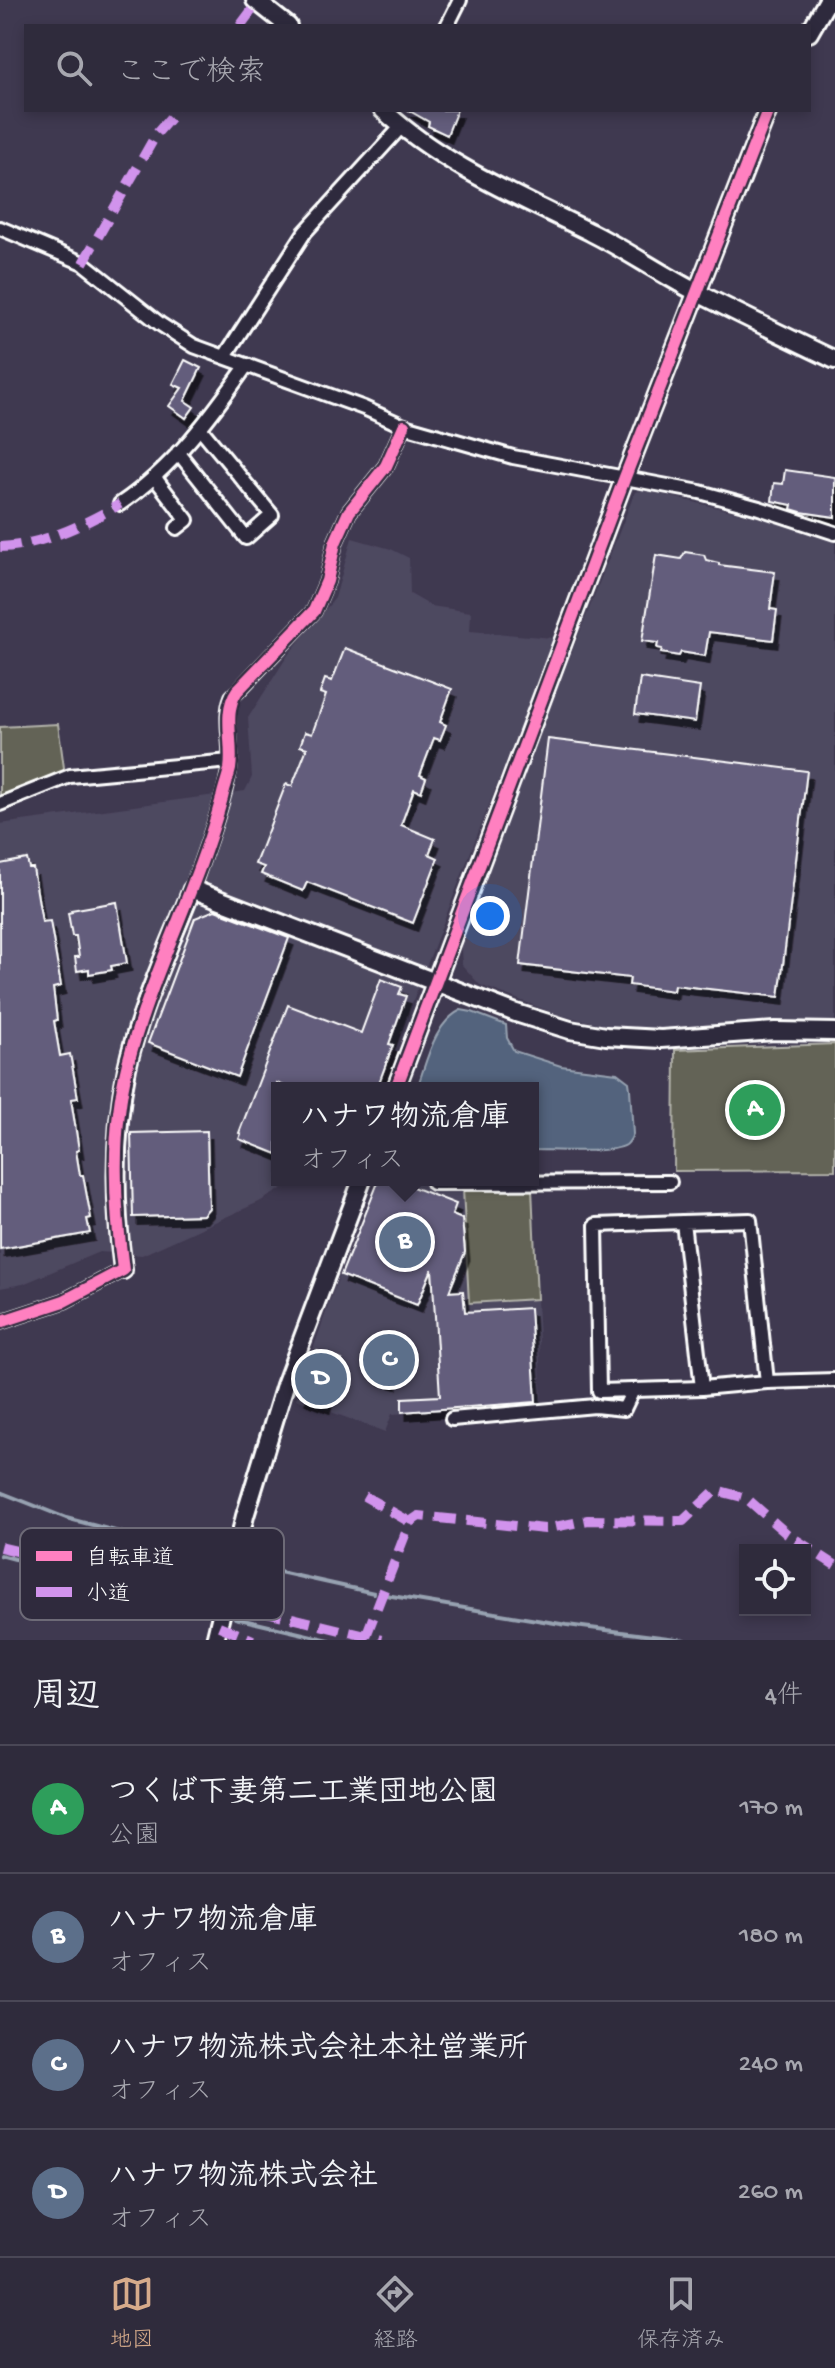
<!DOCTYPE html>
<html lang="ja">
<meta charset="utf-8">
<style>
:root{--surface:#2f2b3c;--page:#3b3747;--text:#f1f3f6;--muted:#a7a7af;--line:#4a4756;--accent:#d6ab8b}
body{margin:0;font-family:"Gochi Hand","Klee One",sans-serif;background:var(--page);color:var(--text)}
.controls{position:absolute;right:24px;bottom:24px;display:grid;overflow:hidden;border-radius:0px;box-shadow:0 4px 12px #0003}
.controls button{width:72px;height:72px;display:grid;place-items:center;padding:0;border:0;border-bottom:2px solid var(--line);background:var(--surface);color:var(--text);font:40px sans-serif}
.you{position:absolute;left:490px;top:916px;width:28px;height:28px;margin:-20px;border:6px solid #fff;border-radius:50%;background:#1a73e8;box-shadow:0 0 0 12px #1a73e833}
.badge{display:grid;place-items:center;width:52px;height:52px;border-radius:50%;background:var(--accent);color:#fff;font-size:26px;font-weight:700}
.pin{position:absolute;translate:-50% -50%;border:4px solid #fff;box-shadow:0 2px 8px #0006}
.popup{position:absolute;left:271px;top:1082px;width:268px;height:104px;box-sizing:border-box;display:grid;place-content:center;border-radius:0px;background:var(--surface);filter:drop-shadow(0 2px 6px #0005);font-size:26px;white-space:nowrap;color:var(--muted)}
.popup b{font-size:30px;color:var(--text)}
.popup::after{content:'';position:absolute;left:50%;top:100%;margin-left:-16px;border:16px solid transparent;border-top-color:var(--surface)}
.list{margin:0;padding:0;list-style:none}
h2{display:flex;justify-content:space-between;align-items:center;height:104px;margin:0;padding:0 32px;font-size:34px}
h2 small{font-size:26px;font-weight:400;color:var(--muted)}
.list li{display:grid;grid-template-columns:52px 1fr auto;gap:24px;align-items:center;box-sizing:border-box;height:128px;padding:0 32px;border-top:2px solid var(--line)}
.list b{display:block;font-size:30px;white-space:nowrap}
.list p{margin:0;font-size:26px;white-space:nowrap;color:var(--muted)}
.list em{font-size:26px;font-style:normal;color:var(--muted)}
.icon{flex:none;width:44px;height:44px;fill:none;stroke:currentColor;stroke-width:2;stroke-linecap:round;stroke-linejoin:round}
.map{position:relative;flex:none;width:835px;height:1640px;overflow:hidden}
.search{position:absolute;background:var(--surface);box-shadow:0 4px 12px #0003;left:24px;right:24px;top:24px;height:88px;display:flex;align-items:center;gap:20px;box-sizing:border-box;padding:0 28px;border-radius:0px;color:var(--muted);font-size:30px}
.sheet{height:616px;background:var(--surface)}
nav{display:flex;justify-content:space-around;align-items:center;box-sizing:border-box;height:112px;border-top:2px solid var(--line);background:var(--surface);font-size:22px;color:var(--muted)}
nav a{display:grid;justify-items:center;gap:4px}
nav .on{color:var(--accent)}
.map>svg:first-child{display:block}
</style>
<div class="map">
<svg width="835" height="1640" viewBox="0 0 835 1640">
<defs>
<filter id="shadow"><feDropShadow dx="4.5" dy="8" stdDeviation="0" flood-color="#0009"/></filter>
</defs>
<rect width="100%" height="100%" fill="#3f3950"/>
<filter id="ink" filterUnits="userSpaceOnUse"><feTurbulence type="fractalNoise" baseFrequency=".0125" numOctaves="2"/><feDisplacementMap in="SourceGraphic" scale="16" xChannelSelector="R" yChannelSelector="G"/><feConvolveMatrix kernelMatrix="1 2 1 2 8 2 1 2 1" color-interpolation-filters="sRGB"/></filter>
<g filter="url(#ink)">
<g fill="#4e4860">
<polygon points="643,490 782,523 821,538 835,538 835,1024 704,1030 625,1029 559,1015 480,985 462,965 460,936 635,492"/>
<polygon points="352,538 391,549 409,558 410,594 431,606 471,612 470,631 554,638 379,1088 277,1088 277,1180 297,1180 259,1202 142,1255 99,1252 23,1284 0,1288 0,824 245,791 252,777 248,718 288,655 335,598"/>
<polygon points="378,1180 412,1180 434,1188 463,1189 469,1303 537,1299 542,1404 392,1414 385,1432 296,1399 334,1289"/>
</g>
<g fill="#646456" stroke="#b2b2aa" stroke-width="2">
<polygon points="58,724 65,775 0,796 0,727"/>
<polygon points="835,1044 835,1170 674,1171 675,1050"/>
<polygon points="532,1188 537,1299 469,1303 463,1189"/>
</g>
<path fill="#52647d" stroke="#97a2b1" stroke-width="2" d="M 461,1010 L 472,1012 L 506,1025 L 507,1038 L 514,1051 L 561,1066 L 617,1073 L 629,1082 L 630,1089 L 633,1134 C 631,1139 630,1142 626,1145 C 612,1154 552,1150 533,1150 L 533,1088 L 417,1088 C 427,1061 434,1023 461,1010 Z"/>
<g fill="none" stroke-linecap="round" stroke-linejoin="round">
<g stroke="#97a2b1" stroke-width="4">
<polyline points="0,1492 66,1518 214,1557"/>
<polyline points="0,1555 205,1610"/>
<polyline points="248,1565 374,1593"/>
<polyline points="386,1595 567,1625 684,1640"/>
<polyline points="235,1618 329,1640"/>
</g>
</g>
<g fill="#645d7b" stroke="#fff" stroke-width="2" filter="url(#shadow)">
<polygon points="408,110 457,110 447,135 428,126 429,122"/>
<polygon points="185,360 201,368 185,401 194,407 186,418 169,406 182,388 173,384"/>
<polygon points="785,470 835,477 835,517 801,512 791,509 792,505 772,501 774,483 783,484"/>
<polygon points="685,552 704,555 706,560 719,563 719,565 775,572 770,609 777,610 773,640 709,632 705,656 681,652 679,656 661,653 662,649 657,648 658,643 642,641 656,555 681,559"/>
<polygon points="345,648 452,689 440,722 446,725 440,740 434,738 420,775 426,778 421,792 414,789 401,825 435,839 429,854 438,858 413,923 307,882 303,891 261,874 264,867 255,864 286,784 292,786 307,748 300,746 305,732 312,734 326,695 320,693 325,679 332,681"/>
<polygon points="640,678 700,687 695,722 635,714"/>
<polygon points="548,739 807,771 779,997 674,985 673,991 629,985 630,978 520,965"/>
<polygon points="27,859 29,868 33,868 42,922 50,921 61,986 53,988 57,1020 54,1021 60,1056 70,1054 78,1098 71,1099 79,1150 76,1151 80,1175 83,1175 91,1218 87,1219 90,1233 0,1249 0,864"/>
<polygon points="117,902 127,963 111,966 112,970 89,974 89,969 77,971 75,957 79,957 76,936 72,936 68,913 72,912 71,910"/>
<polygon points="215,910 289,938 237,1077 148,1043 195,918"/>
<polygon points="381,979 402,987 399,994 406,996 389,1044 393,1045 377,1088 289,1088 277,1083 277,1154 239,1139 241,1134 239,1133 288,1005 361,1033"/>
<polygon points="207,1131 209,1208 203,1215 133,1217 131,1133"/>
<polygon points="379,1180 395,1180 456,1204 452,1215 462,1219 465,1252 449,1292 463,1291 465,1312 530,1308 536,1402 402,1412 402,1398 440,1396 432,1269 417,1305 341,1275"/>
<polygon points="384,1338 402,1343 392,1381 374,1376"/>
<polygon points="317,1351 342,1360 325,1405 301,1396"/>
</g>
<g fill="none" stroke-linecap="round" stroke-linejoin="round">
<g stroke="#fff" stroke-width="18">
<g id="street">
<polyline points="447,26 460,0"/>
<polyline points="0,228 83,263 160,324 194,346 364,408 404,426 513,457 700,492 759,508 835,533"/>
<polyline points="225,356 305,232 401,127"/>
<polyline points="178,452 246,538 272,515 200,428"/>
<polyline points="155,478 187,520 177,528"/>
<path d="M 120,504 C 173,468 211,416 247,365"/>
<polyline points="0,804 70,776 230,761"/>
<path d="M 192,889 C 205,850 221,811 229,771 C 234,747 223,719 232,697 L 314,611 L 327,581 L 335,543 L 349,512 L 386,466 L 404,426"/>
<polyline points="433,1180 433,1183 670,1182"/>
<polygon points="750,1220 767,1382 702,1388 683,1222"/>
<polyline points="683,1222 596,1225 599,1391 702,1388"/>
<polyline points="0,1322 64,1301 123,1270"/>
<polyline points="767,1382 835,1380"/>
<polyline points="452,1419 595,1406 624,1409 633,1390"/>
</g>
</g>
<g stroke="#fff" stroke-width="22">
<g id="secondary">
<polyline points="255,0 288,26"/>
<polyline points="809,33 828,0"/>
<path d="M 383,110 C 442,165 520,197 592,233 C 628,251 662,275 698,293 C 743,316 789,338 835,360"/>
<polyline points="396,1088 625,477 768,110"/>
<path d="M 123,1270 C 114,1202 113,1135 127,1068 C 140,1007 169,948 192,889 L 516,1013 L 570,1030 L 606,1036 L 661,1039 L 775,1031 L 835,1032"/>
<polyline points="215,1640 245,1516 285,1385 362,1180"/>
</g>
</g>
<use href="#street" stroke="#2f2a3d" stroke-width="12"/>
<use href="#secondary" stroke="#2f2a3d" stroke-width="16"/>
<g stroke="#d193ec" stroke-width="10" stroke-dasharray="20 10" stroke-linecap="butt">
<polyline points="240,26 258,2"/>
<polyline points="83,263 157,133 177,110"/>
<path d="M 0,547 C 40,546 86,524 120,504"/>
<polyline points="364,1496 410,1522"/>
<polyline points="0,1547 382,1640"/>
<polyline points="219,1626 253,1640"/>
<polyline points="366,1636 410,1522 419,1516 545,1529 588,1520 683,1521 716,1490 746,1498 787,1534 835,1565"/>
</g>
<g stroke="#2f2a3d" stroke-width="17">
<g id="cycleway">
<polyline points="396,1088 625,477 768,110"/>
<path d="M 0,1322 L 64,1301 L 123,1270 C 114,1201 111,1130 128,1063 C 152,972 197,889 222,798 C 224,788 228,778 230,769 C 234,744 222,712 237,691 L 314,611 L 327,581 L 335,543 L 349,512 L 386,466 L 404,426"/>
</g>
</g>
<use href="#cycleway" stroke="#ff80c0" stroke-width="12"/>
</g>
</g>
<rect x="20" y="1528" width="264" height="92" rx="12" fill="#2f2a3d" stroke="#6d6a77" stroke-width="2"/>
<rect x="36" y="1551" width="36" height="10" fill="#ff80c0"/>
<rect x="36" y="1587" width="36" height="10" fill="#d193ec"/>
<g font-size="22" fill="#fff">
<text x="86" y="1564">自転車道</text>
<text x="86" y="1600">小道</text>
</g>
</svg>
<div class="controls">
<button><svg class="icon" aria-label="locate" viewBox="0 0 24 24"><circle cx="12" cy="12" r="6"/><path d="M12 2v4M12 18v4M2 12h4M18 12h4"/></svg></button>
</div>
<div class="you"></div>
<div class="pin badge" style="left:755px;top:1110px;background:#2e9e5b">A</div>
<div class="pin badge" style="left:405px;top:1242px;background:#5c6f8a">B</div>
<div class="popup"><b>ハナワ物流倉庫</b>オフィス</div>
<div class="pin badge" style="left:389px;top:1360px;background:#5c6f8a">C</div>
<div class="pin badge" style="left:321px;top:1379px;background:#5c6f8a">D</div>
<div class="search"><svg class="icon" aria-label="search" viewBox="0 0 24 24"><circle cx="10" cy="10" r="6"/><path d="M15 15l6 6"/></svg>ここで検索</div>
</div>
<section class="sheet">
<h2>周辺<small>4件</small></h2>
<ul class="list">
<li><span class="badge" style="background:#2e9e5b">A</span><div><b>つくば下妻第二工業団地公園</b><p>公園</p></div><em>170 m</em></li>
<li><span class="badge" style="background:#5c6f8a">B</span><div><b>ハナワ物流倉庫</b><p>オフィス</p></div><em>180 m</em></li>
<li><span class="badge" style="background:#5c6f8a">C</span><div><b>ハナワ物流株式会社本社営業所</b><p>オフィス</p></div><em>240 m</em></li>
<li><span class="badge" style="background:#5c6f8a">D</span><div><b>ハナワ物流株式会社</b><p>オフィス</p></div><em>260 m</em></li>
</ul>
</section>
<nav>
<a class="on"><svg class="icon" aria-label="map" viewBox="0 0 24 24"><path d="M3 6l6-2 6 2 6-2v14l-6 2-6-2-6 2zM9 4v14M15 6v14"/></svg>地図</a>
<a><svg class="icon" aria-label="directions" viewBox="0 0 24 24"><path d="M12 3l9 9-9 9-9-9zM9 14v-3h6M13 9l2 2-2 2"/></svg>経路</a>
<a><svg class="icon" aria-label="saved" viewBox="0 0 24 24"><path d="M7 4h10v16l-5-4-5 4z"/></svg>保存済み</a>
</nav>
